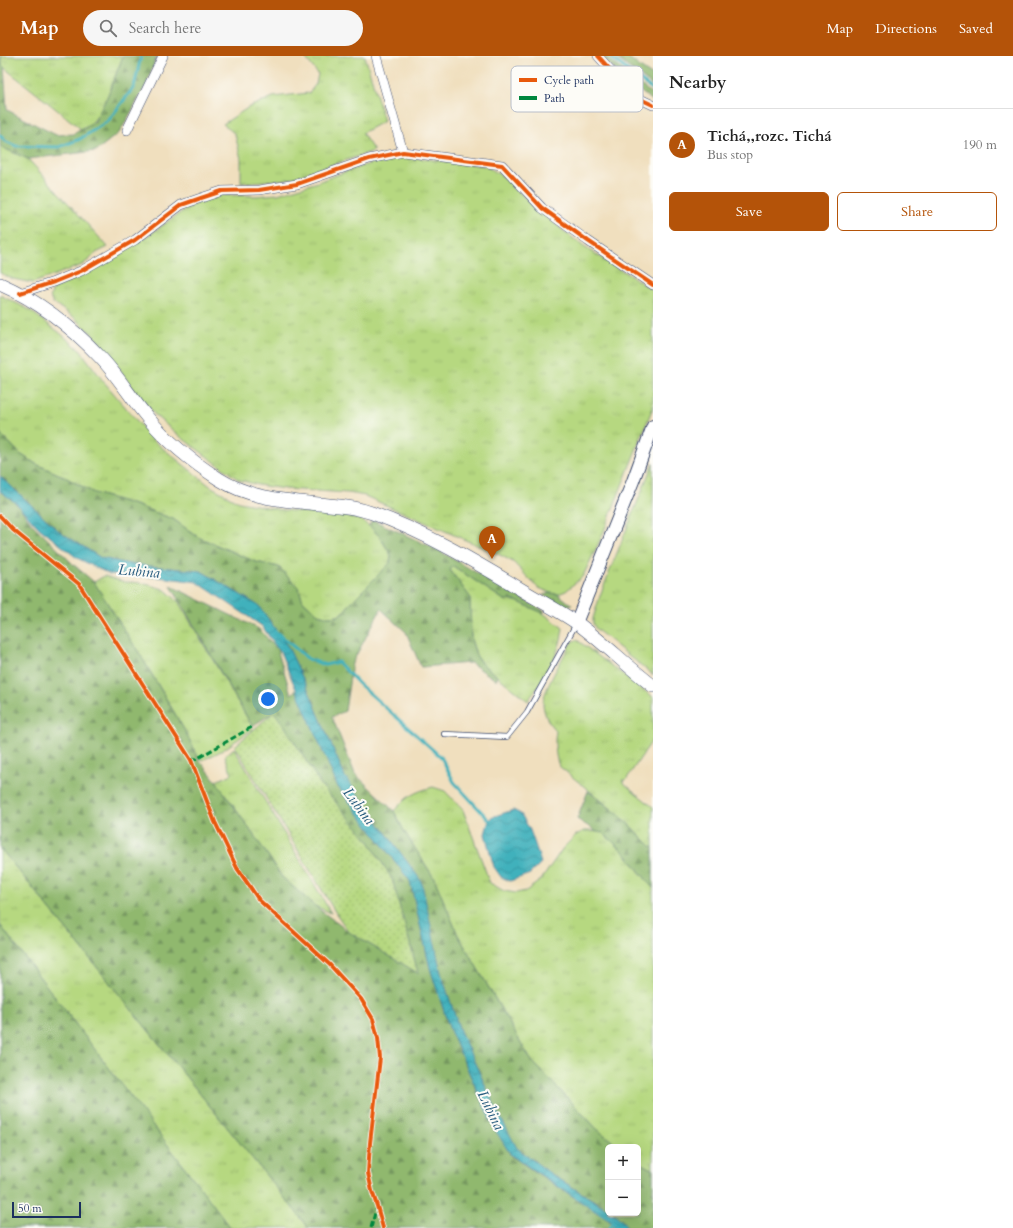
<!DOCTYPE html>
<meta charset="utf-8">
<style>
:root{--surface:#fff;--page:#f6f6f6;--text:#222;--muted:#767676;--line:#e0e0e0;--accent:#b45309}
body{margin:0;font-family:Cardo,serif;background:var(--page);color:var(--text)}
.controls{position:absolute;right:12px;bottom:12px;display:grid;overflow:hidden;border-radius:6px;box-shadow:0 4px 16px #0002}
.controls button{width:36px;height:36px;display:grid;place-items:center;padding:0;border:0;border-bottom:1px solid var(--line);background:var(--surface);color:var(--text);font:20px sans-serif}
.scale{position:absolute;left:12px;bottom:10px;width:69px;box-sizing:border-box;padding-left:4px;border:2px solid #1b2f5e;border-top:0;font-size:11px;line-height:14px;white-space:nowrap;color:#1b2f5e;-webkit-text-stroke:3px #fdfcf7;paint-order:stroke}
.you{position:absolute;left:268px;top:643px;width:14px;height:14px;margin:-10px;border:3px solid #fff;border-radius:50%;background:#1a73e8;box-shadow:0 0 0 6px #1a73e833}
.badge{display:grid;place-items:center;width:26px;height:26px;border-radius:50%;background:var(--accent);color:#fff;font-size:13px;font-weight:700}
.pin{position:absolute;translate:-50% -33px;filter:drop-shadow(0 1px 2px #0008)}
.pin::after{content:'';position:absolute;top:21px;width:14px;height:12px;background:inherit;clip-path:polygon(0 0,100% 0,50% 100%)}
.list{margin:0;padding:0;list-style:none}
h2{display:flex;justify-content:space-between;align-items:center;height:52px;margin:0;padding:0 16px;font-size:17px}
h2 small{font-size:13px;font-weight:400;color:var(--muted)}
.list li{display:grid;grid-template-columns:26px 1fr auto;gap:12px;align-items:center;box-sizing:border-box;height:72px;padding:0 16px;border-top:1px solid var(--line)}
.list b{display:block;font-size:15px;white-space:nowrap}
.list p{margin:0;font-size:13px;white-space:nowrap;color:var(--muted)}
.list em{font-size:13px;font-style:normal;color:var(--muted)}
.actions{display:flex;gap:8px;padding:12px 16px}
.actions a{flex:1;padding:9px 0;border:1px solid var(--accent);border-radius:6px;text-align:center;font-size:14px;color:var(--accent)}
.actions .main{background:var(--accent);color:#fff}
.icon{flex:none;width:22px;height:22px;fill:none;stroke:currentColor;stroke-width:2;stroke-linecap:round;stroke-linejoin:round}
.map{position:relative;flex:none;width:653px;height:1172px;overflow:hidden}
header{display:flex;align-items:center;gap:24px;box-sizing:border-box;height:56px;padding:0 20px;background:var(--accent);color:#fff}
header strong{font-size:19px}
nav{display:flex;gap:22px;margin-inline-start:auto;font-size:14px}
.search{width:280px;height:36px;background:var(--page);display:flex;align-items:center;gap:10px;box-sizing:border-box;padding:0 14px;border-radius:22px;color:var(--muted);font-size:15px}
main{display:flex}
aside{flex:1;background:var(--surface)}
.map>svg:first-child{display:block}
</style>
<header>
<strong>Map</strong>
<div class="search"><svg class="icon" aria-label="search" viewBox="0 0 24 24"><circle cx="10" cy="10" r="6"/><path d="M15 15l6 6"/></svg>Search here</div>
<nav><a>Map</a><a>Directions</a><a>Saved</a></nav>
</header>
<main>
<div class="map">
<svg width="653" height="1172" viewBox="0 0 653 1172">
<defs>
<pattern id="grass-tufts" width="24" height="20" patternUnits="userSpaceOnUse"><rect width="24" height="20" fill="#b6d880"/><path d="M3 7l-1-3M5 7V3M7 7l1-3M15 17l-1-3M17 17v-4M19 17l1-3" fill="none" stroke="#9cba71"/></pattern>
<pattern id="forest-firs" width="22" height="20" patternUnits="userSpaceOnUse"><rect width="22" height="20" fill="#90b86e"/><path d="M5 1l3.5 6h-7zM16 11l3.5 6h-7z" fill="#75965e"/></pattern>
<pattern id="garden-dots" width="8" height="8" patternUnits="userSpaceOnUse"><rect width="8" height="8" fill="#b6d880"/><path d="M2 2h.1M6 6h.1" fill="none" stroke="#9cba71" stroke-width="1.8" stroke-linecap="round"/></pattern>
<pattern id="water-waves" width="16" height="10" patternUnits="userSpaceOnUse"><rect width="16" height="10" fill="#41b1bc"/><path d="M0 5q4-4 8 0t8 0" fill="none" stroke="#36909c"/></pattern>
</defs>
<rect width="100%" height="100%" fill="#fdfcf7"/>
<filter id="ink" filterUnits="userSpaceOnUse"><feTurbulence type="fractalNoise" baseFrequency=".025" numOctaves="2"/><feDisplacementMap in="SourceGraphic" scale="8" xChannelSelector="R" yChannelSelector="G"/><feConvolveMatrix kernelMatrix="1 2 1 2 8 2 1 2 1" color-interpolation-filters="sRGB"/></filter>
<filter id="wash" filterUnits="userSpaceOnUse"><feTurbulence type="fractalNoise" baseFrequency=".012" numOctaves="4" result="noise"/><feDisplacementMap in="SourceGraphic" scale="16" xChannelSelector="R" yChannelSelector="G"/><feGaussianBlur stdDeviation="0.9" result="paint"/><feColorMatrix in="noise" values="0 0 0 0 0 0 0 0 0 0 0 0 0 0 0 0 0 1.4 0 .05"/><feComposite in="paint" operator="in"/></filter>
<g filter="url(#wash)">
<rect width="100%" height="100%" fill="#f0dfbe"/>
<g fill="url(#grass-tufts)" stroke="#68846f">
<path d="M 1,0 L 123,0 C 116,18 101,70 81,73 L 2,10 Z"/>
<polygon points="304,0 365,0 384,65 362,77 374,95 289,123 241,127 241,103 235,78 223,68 249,51 273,41 309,37 316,28 318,18"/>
<polygon points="0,89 3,92 28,103 108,191 96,197 90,203 82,209 33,227 13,223 0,217"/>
<path d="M 400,100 L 485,110 L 496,116 L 507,123 L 523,140 L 565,176 L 584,191 L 653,234 L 653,351 L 602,480 L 583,520 L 566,535 L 558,538 L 550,537 L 537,531 L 513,506 L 502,500 L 365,440 L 348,437 L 285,433 L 258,429 L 239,424 L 182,382 L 157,361 L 132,332 L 112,301 L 94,280 L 75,262 L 52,246 C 49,240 51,237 55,232 L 101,210 L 149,179 L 186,153 L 205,143 L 218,139 L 256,140 L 278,138 L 315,127 L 350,114 L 373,107 Z"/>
<polygon points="0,239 28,253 60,277 80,294 104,326 155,386 210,430 239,446 283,454 345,460 359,463 372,472 380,481 391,499 390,507 355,542 345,554 338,560 329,561 318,558 303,545 298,531 279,511 256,506 198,481 173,463 135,449 94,437 63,420 36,408 20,398 0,377"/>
<polygon points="653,407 653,619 596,573 593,568 593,562 601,537"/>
<path d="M 453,510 L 504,544 L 516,545 L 543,557 L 563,572 C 560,600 543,623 528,645 L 481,607 L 476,599 L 471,583 L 470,541 L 450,514 Z"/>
<path d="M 104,520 L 125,526 L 142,527 L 164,533 L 178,545 L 252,670 L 251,674 L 223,694 L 203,704 L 199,702 C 168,641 130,584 94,526 Z"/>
<path d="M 577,584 L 653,641 L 653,683 L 626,724 L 622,724 L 626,729 L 653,751 L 653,792 L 619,759 L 559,710 C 555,700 554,686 556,675 C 549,669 543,656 543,647 C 543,635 563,602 569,590 L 573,585 Z"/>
<polygon points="234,692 331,857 315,850 282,821 269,801 216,725 232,718 225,700"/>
<path d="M 433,731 L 445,735 L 463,754 L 490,827 L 504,835 L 516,837 L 526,835 L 541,824 L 563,792 L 576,779 L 584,775 L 592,775 L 603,777 L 622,794 L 653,832 L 653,1114 L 638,1106 L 638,1091 L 619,1091 L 597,1073 L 531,1004 L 458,879 L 434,822 L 404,775 L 394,755 C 407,740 414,736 433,731 Z"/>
<polygon points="0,792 309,1172 231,1172 0,869"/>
</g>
<g fill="url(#forest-firs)" stroke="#567466">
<polygon points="0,0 1,0 2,10 4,11 7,54 56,79 74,78 81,73 84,73 95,65 107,41 123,0 157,0 146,29 120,76 96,95 28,103 3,92 0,89"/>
<polygon points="601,0 605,0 653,39 653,45 632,29"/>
<polygon points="614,0 627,0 640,11 653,20 653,30"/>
<polygon points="0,377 20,398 36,408 63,420 94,437 135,449 173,463 198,481 256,506 279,511 298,531 303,545 318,558 329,561 338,560 345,554 355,542 390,507 391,499 380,481 369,469 373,464 436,493 515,539 545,555 543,557 516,545 504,544 453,510 450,514 470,541 471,583 476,599 481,607 498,621 496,624 471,607 421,611 406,576 381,553 352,607 345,655 332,661 355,718 394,755 404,775 434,822 458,879 531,1004 597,1073 619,1091 608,1091 608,1153 551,1118 517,1093 498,1057 460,975 441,917 419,822 345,721 307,631 288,591 259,550 201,515 129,508 101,502 59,475 0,420"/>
<polygon points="0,435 16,447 33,469 74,509 94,526 141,600 185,675 198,702 216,725 269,801 282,821 315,850 349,876 418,917 392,823 368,784 321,729 282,666 274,656 252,670 171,530 259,573 277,593 291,638 297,634 338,731 410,825 430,912 450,974 481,1044 511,1100 610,1165 615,1172 309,1172 0,792"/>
<polygon points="550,537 558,538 572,549 563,551 543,539"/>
<polygon points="588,735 619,759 653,792 653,832 622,794 603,777 597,776 577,763"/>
<polygon points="0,869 231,1172 0,1172"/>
<polygon points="638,1106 653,1114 653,1172 627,1172 617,1160 613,1157 638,1157"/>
</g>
<polygon fill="url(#garden-dots)" stroke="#68846f" points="274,656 282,666 321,729 368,784 392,823 418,917 349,876 337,859 235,690"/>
<g fill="url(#water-waves)" stroke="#2e708d">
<path d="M 0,420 L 59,475 L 101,502 L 129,508 L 201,515 L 259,550 L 288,591 L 307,631 L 345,721 L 419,822 L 422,828 L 441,917 L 460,975 L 498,1057 L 517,1092 L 551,1118 L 607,1153 L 608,1157 C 617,1157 622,1165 627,1172 L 615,1172 L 610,1165 L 511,1099 L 494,1072 L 450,974 L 430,912 L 410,825 L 338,731 L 281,598 L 262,570 L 197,526 L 168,522 L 109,518 L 77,502 L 39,472 L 16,447 L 0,435 Z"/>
<polygon points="513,754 521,758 530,774 537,794 541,807 530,818 510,825 501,821 494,811 485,778 489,764 495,760"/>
</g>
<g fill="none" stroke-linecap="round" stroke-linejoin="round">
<g stroke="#41b1bc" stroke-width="3">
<polyline points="609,0 653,34"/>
<polyline points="0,79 5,85 16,90 59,91 80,83 108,65 134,31 141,0"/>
<polyline points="275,575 308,603 325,609 338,606 359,628 441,701 454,726 489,764"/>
<polyline points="609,1172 614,1165"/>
</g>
</g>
</g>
<g filter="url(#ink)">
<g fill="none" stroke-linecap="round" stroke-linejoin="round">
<g stroke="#3b496c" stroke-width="6">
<polyline id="lane" points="444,678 507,681 527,656 576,568"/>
</g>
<g stroke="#3b496c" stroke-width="10">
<g id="street">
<polyline points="376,0 403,96"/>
<polyline points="598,0 634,40 653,49"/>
<polyline points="127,74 163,0"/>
<polyline points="20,237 54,226 81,215 135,184 181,149 201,142 222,135 259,134 297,128 369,103 403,96 502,109 542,152 588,185 653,229"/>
</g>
</g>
<g stroke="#3b496c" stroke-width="14">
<polyline id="secondary" points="576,567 633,425 653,370"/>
</g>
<g stroke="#3b496c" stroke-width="14">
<path id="primary" d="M 0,228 C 39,245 72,271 101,302 C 118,320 131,342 147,361 C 166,384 194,407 219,423 C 252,444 291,445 329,449 C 343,450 358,452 372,457 C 425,476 474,505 522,534 C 540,545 560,555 577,567 C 603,586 627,610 653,630"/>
</g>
<use href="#lane" stroke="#fff" stroke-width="4.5"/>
<use href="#street" stroke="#fff" stroke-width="9"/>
<use href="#secondary" stroke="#fff" stroke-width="12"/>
<use href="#primary" stroke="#fff" stroke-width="13"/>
<g stroke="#00873e" stroke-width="3" stroke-dasharray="6 3" stroke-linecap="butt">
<polyline points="191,704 198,702 252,671"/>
<polyline points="371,1172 376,1153"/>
</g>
<g stroke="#fdfcf7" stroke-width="6">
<g id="cycleway">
<polyline points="598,0 634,40 653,49"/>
<polyline points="20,237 54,226 81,215 135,184 181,149 201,142 222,135 259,134 297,128 369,103 403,96 502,109 542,152 588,185 653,229"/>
<polyline points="0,460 13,474 79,528 191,704 215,766 237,812 259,844 330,909 361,943 373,963 378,982 380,1002 370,1087 368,1117 372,1135 377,1150 383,1172"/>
</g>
</g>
<use href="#cycleway" stroke="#e8590c" stroke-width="4"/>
</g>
</g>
<g text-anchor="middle" stroke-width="4" stroke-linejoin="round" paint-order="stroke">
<g font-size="15" font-style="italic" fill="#285c7f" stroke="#fdfcf7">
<text transform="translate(139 515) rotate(5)" y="5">Lubina</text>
<text transform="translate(359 750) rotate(53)" y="5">Lubina</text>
<text transform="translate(491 1054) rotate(64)" y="5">Lubina</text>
</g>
</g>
<rect x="511" y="10" width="132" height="46" rx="6" fill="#fdfcf7" stroke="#b9bec9" stroke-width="1"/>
<rect x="519" y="22" width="18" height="4" fill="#e8590c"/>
<rect x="519" y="40" width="18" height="4" fill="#00873e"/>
<g font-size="11" fill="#1b2f5e">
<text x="544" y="28">Cycle path</text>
<text x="544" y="46">Path</text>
</g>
</svg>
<div class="controls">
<button>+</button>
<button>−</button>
</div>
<div class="scale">50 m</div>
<div class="you"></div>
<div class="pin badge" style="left:492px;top:503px">A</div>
</div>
<aside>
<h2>Nearby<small></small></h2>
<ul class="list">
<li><span class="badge">A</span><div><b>Tichá,,rozc. Tichá</b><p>Bus stop</p></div><em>190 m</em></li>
</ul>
<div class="actions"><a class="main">Save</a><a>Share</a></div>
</aside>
</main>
